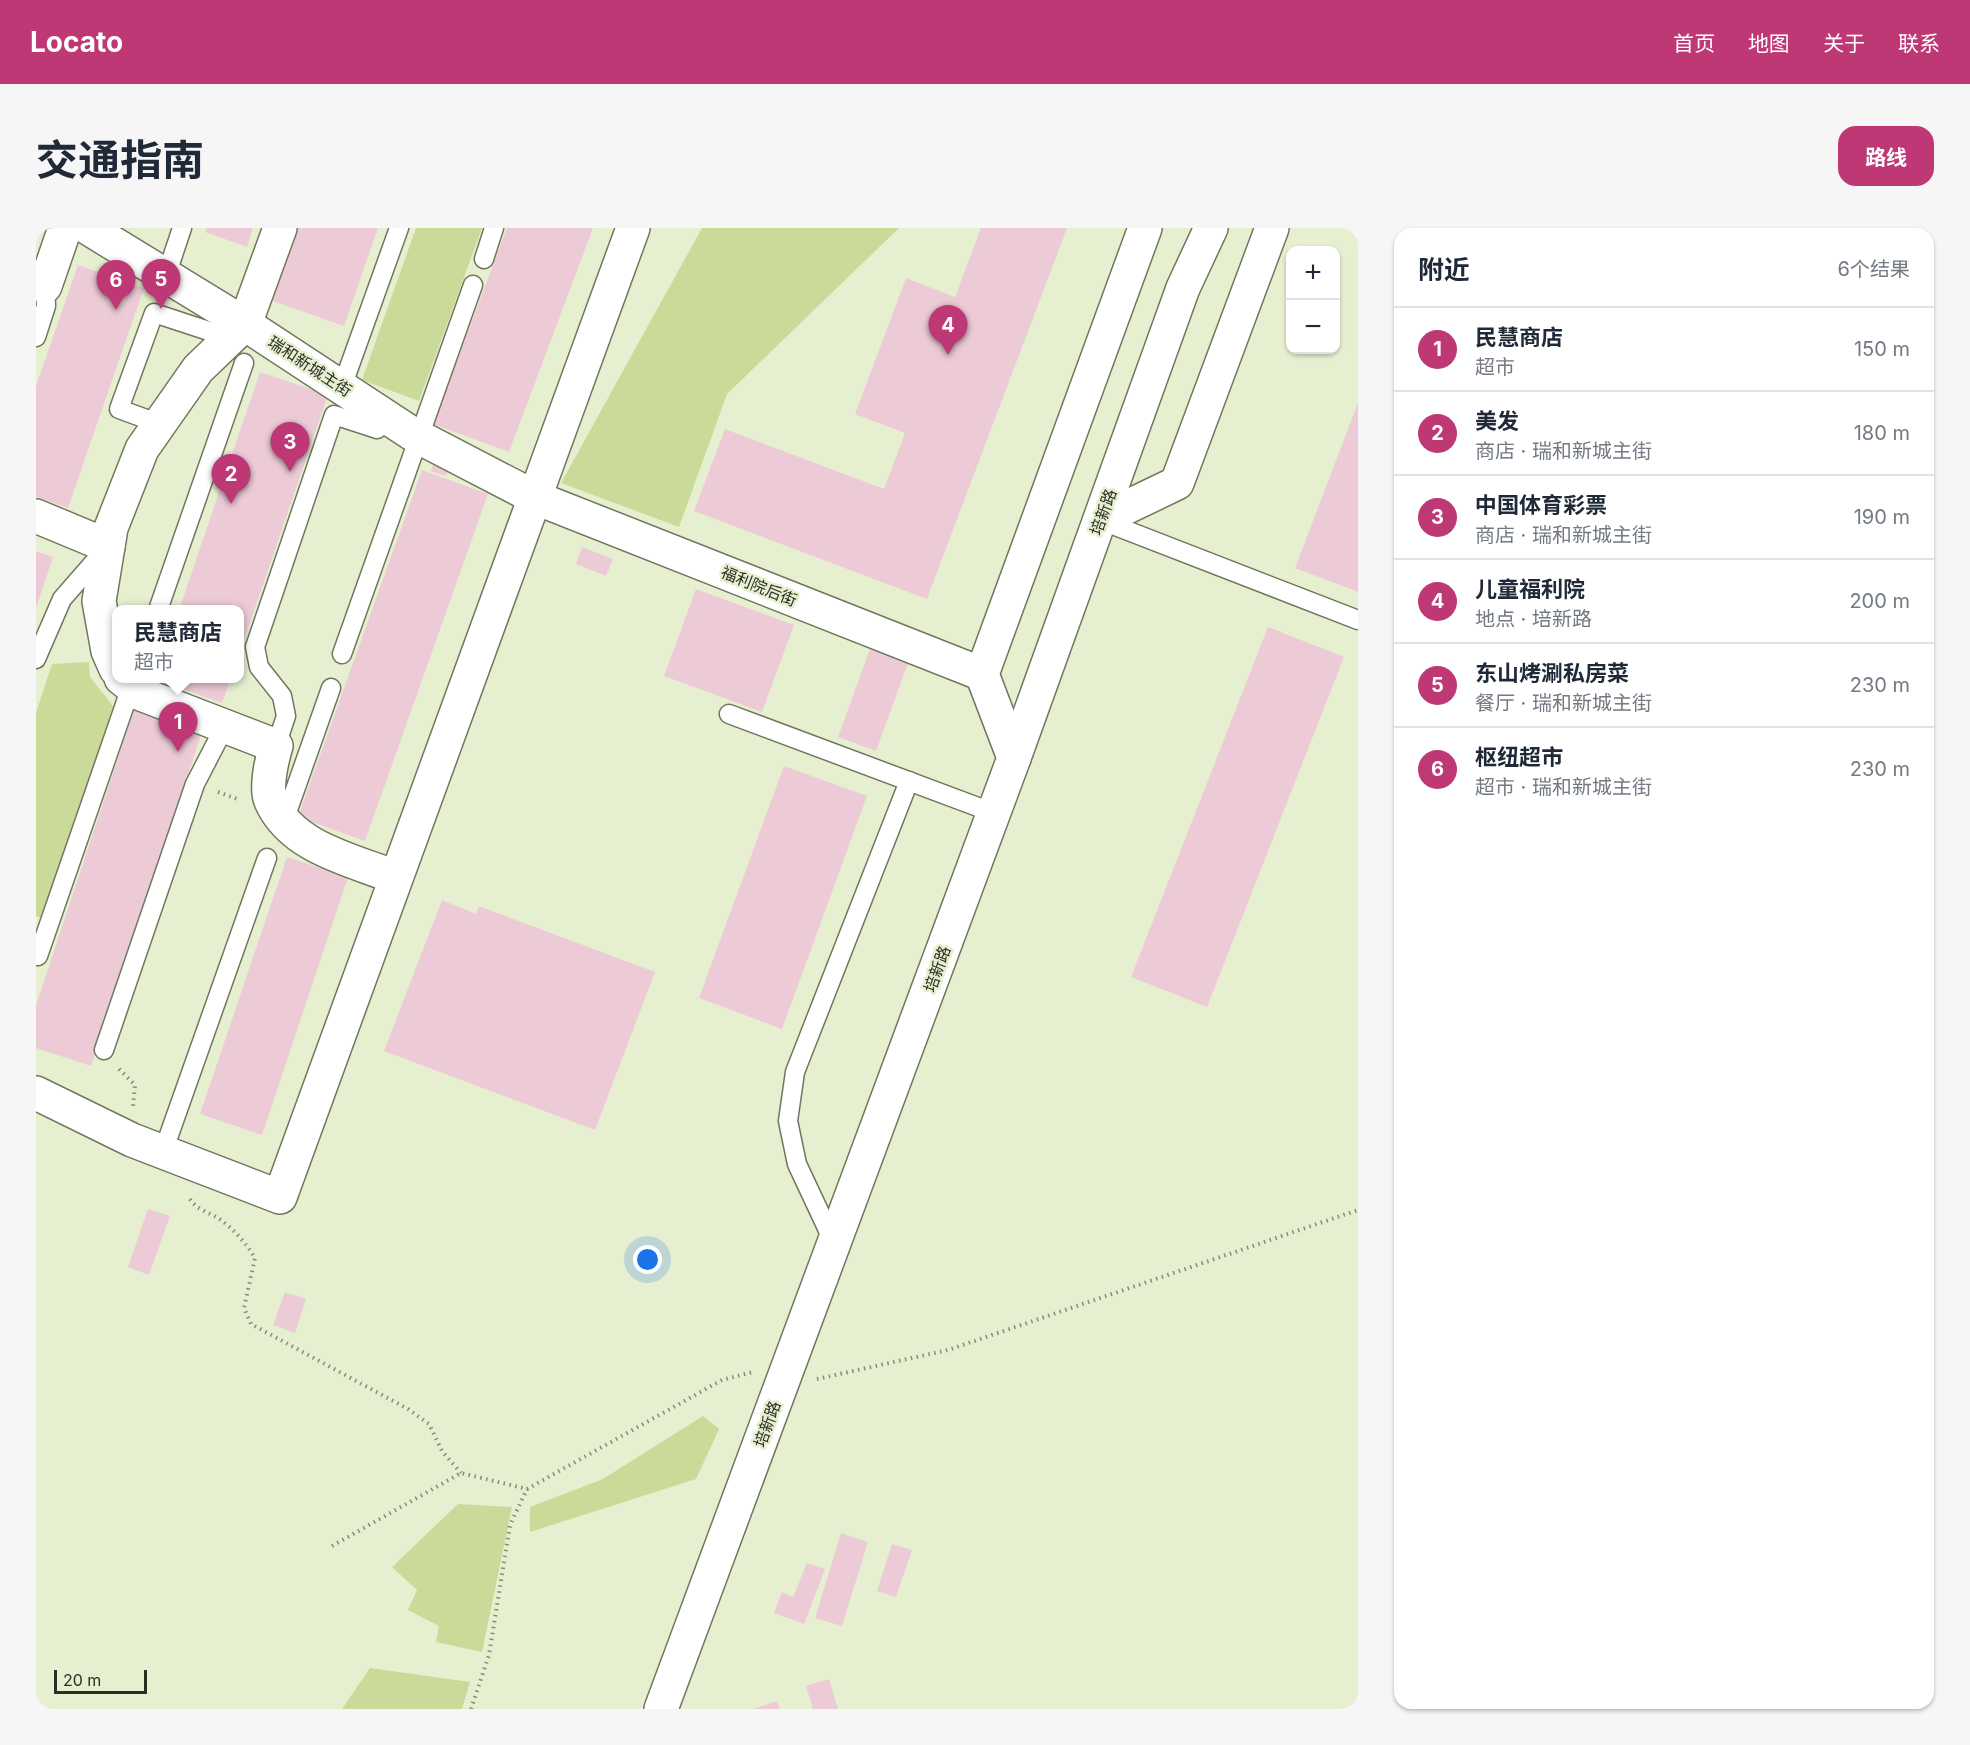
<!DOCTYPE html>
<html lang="zh">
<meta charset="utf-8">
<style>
:root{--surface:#fff;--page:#f6f6f7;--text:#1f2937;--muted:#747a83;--line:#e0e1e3;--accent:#bf3876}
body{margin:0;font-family:Inter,"Noto Sans SC",sans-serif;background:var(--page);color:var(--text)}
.controls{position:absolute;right:18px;top:18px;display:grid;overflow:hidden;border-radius:12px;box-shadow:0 2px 4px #0004}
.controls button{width:54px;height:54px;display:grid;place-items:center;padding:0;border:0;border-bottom:2px solid var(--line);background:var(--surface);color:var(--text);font:30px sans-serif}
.scale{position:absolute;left:18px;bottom:15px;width:93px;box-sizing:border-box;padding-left:6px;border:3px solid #2b2e23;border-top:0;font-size:16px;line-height:21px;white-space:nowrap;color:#2b2e23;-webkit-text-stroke:4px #e7efd1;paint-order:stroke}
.you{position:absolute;left:612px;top:1032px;width:21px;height:21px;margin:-15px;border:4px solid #fff;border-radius:50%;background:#1a73e8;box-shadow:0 0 0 9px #1a73e833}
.badge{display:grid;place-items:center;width:39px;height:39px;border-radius:50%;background:var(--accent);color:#fff;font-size:20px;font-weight:700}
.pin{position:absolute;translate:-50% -50px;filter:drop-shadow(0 2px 3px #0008)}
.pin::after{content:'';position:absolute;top:32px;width:21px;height:18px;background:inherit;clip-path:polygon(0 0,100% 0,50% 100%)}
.popup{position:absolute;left:76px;top:377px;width:132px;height:78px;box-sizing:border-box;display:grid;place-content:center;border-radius:12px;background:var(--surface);filter:drop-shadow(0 2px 4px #0005);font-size:20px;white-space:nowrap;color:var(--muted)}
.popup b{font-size:22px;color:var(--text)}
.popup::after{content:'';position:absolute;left:50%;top:100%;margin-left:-12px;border:12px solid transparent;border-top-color:var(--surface)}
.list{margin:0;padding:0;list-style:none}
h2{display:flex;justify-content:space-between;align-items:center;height:78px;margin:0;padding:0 24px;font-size:26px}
h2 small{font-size:20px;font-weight:400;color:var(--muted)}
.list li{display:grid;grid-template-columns:39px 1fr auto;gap:18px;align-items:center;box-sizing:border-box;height:84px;padding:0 24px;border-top:2px solid var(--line)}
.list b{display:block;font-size:22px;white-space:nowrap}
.list p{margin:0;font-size:20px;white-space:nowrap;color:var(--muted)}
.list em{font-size:20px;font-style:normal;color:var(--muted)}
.map{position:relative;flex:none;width:1322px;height:1481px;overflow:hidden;border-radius:18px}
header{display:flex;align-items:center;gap:36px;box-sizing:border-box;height:84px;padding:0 30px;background:var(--accent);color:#fff}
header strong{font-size:28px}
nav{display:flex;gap:33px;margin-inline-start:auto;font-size:21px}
.intro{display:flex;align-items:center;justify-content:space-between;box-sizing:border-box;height:144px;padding:0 36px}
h1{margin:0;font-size:42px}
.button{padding:15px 27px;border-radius:18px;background:var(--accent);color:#fff;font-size:21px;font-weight:700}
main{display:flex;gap:36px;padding:0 36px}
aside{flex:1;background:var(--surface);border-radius:18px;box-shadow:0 2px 4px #0004}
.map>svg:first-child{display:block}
</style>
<header>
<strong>Locato</strong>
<nav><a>首页</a><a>地图</a><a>关于</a><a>联系</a></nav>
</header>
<div class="intro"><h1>交通指南</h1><a class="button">路线</a></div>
<main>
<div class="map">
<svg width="1322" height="1481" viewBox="0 0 1322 1481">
<rect width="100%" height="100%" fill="#e7efd1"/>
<g fill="#cada98">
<polygon points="380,0 446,0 383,173 326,152"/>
<polygon points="666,0 863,0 691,166 643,299 525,255"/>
<polygon points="53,434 54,449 77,478 8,690 0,688 0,485 16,436"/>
<polygon points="667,1188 683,1201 660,1251 494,1304 494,1279 567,1251"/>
<polygon points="422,1276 476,1279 446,1424 400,1414 403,1398 372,1382 381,1362 356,1339"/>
<polygon points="334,1440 434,1454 426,1481 306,1481"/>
</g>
<g fill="#edcbd6">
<polygon points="171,0 217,0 211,19 169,4"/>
<polygon points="259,0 342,0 308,98 234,72"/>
<polygon points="471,0 557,0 473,224 397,196"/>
<polygon points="945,0 1031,0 891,371 658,283 689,201 848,261 869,205 819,186 870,50 919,69"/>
<polygon points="42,37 108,60 32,280 0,269 0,158"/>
<polygon points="224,144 292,167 204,424 204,382 143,382"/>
<polygon points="1322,175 1322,364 1259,340"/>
<polygon points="399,231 414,236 410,248 395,243"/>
<polygon points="386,242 452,266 329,613 262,589"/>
<polygon points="546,319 577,331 570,348 540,336"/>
<polygon points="0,323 17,329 0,380"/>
<polygon points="660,361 758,397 726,484 628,448"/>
<polygon points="1232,399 1308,429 1171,779 1095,749"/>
<polygon points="834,421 872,435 840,523 802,509"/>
<polygon points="116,450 195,450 186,475"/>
<polygon points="98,482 166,504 55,838 0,820 0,777"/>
<polygon points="748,538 831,568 746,801 663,770"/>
<polygon points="251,629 312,649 226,907 164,886"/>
<polygon points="406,672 440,686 443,678 619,744 559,902 348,823"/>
<polygon points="112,981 134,988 113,1047 92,1039"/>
<polygon points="249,1064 270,1071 259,1105 237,1097"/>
<polygon points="805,1305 832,1314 806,1398 779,1390"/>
<polygon points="856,1316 876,1322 860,1369 841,1363"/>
<polygon points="771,1335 789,1341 768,1396 738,1385 746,1364 757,1369"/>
<polygon points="793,1451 802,1481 777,1481 770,1458"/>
<polygon points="741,1473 744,1481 717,1481"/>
</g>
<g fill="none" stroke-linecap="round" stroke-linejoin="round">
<g stroke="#71775d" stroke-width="21">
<g id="lane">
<polyline points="448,31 458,0"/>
<polyline points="130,48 146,0"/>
<polyline points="0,109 10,78 9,58"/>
<polyline points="306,159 363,0"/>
<polyline points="124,196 83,181 118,85 194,110"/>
<polyline points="1064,292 1322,392"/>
<polyline points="122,382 208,135"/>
<polyline points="306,426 437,57"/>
<polyline points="0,431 26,371 67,324"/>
<polyline points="693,486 958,585"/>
<polyline points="240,518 250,488 246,468 223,439 219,419 298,187 341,201 347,196 350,189"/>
<polyline points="248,593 295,460"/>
<polyline points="2,728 95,459"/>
<polyline points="68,822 159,556 189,498"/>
<polyline points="127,924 231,630"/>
<polyline points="798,1015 761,936 752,893 759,844 873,553"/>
</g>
</g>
<g stroke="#71775d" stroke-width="36">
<g id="street">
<polyline points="52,0 209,96 375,205 500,270 946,446"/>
<polyline points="0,55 9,58 29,0"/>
<polyline points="0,288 72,318"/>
<polyline points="1064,292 1141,255 1236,0"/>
<polyline points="80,441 72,423 63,373 75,300 106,221 162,141 209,96 244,0"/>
<path d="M 85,450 L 105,466 L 240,518 C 236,531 229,560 235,573 C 256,620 316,632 359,649"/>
<polyline points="0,865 96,912 244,969 597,0"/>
</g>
</g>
<g stroke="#71775d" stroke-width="36">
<polyline id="secondary" points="978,530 1147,60 1175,0"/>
</g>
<g stroke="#71775d" stroke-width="36">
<polyline id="highway" points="625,1481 978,530 946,446 1109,0"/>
</g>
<g stroke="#868c77" stroke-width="4" stroke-dasharray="1.5 4.5" stroke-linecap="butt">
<polyline points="182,564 201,571"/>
<polyline points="83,841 99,857 97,879"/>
<path d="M 154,971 C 160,981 172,984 182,990 C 197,1000 210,1015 219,1030 L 208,1080 L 215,1096 L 372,1181 L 393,1196 L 406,1223 L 425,1245"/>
<polyline points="781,1151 912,1122 1322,982"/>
<polyline points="296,1318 425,1245 491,1261 686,1152 717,1144"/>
<polyline points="435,1481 453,1427 474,1297 491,1261"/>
</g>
<use href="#lane" stroke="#fff" stroke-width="18"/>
<use href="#street" stroke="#fff" stroke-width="33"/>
<use href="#secondary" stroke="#fff" stroke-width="33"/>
<use href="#highway" stroke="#fff" stroke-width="33"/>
</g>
<g text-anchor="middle" stroke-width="5" stroke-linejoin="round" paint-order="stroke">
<g font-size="16" fill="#2b2e23" stroke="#e7efd1">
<text transform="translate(274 138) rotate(33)" y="6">瑞和新城主街</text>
<text transform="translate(1067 284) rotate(-70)" y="6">培新路</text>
<text transform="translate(723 358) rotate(22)" y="6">福利院后街</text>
<text transform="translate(901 741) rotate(-70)" y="6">培新路</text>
<text transform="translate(731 1196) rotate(-70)" y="6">培新路</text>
</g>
</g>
</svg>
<div class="controls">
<button>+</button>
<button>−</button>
</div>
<div class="scale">20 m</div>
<div class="you"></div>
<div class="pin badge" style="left:142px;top:524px">1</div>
<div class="popup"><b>民慧商店</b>超市</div>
<div class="pin badge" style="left:195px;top:276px">2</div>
<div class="pin badge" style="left:254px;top:244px">3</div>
<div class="pin badge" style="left:912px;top:127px">4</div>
<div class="pin badge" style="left:125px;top:81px">5</div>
<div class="pin badge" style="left:80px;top:82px">6</div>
</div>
<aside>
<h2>附近<small>6个结果</small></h2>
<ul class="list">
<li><span class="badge">1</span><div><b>民慧商店</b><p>超市</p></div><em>150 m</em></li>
<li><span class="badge">2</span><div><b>美发</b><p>商店 · 瑞和新城主街</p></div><em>180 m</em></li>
<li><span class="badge">3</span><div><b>中国体育彩票</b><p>商店 · 瑞和新城主街</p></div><em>190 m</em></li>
<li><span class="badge">4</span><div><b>儿童福利院</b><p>地点 · 培新路</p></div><em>200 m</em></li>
<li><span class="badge">5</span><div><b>东山烤涮私房菜</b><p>餐厅 · 瑞和新城主街</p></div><em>230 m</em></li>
<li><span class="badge">6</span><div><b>枢纽超市</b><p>超市 · 瑞和新城主街</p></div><em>230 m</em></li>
</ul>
</aside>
</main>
